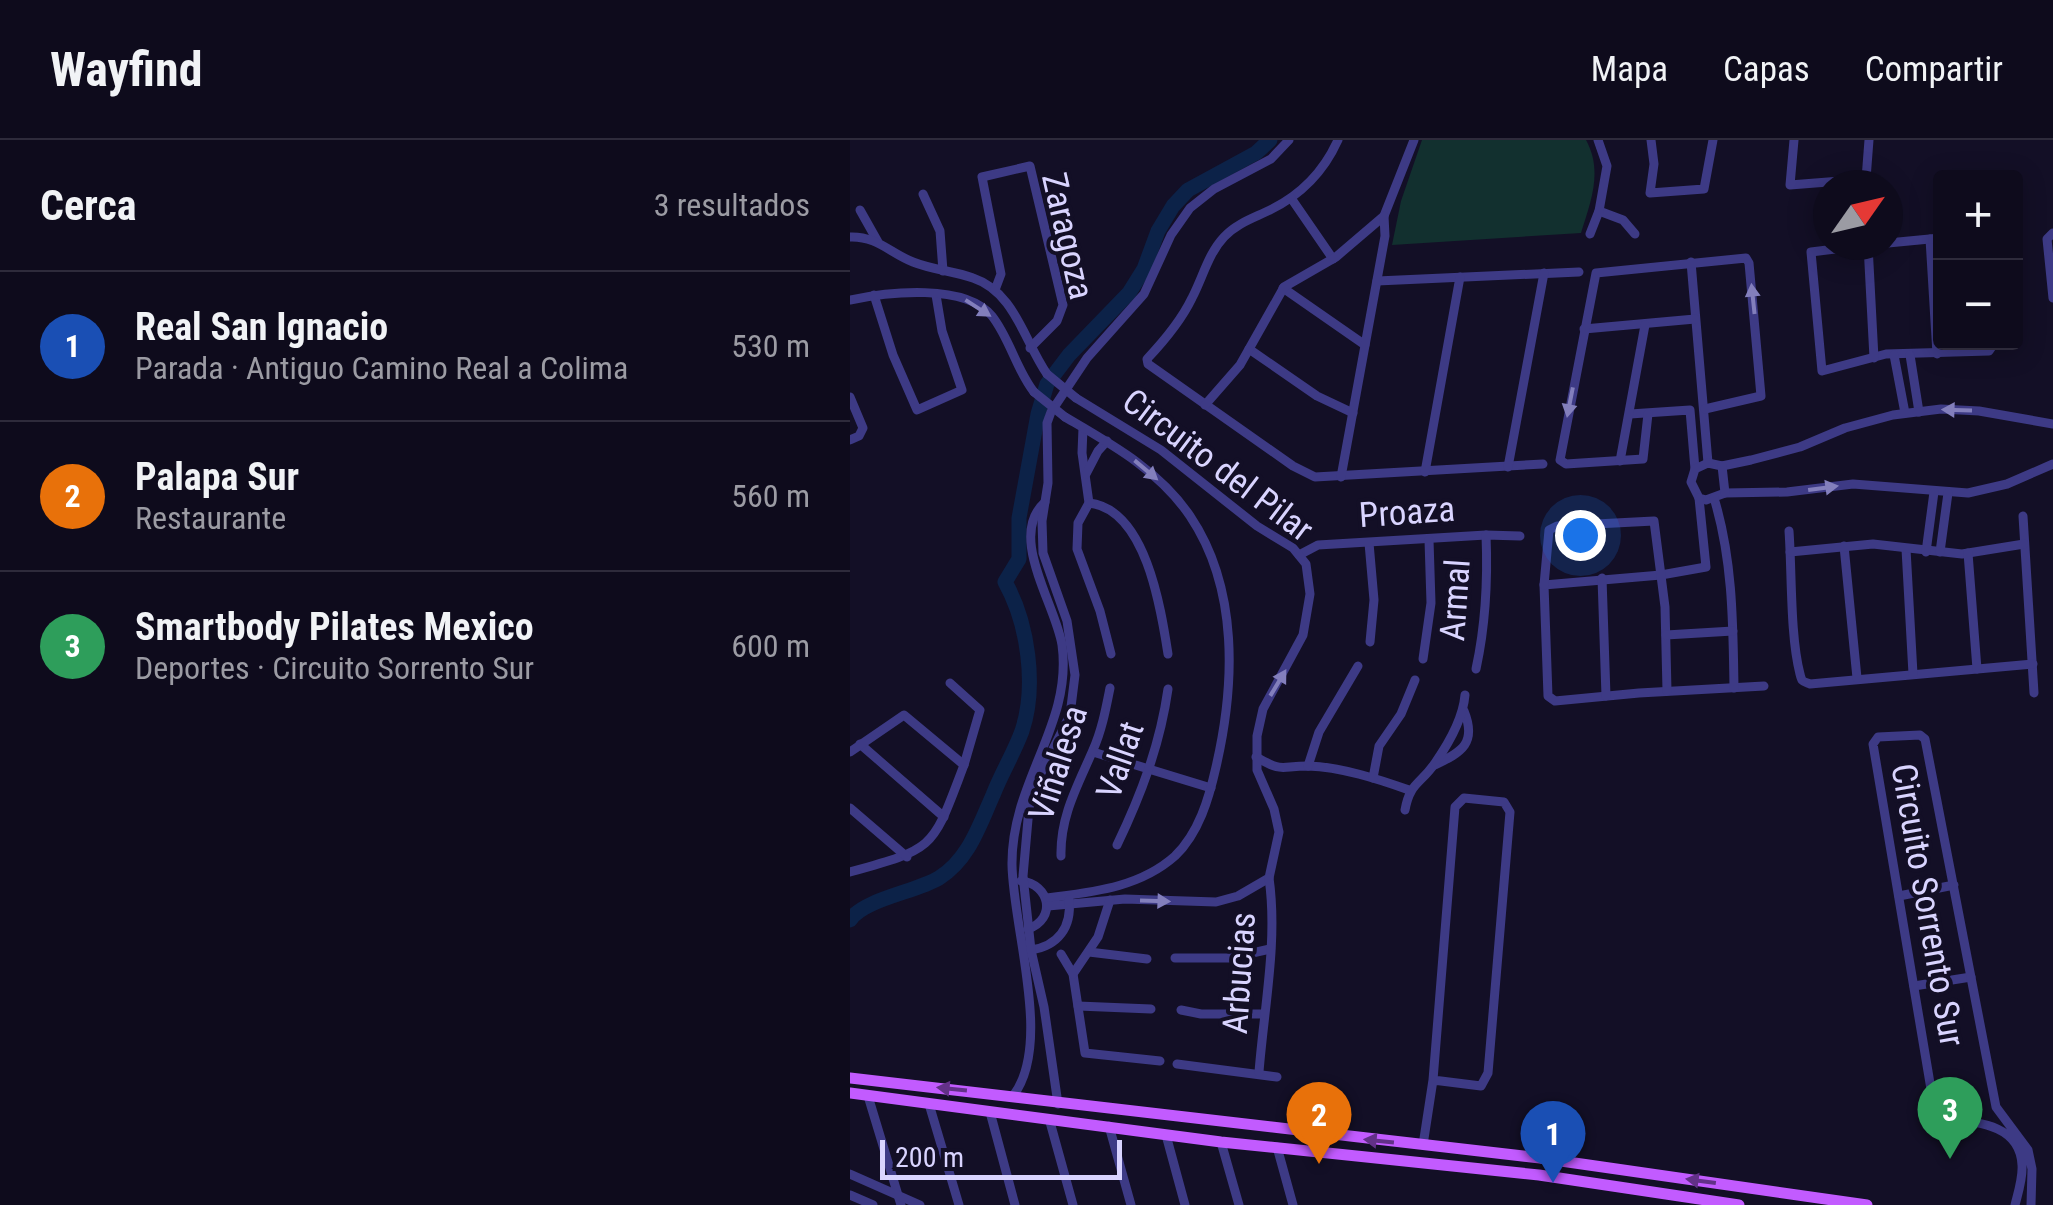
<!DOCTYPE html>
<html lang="es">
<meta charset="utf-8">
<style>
:root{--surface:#0e0b1c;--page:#171425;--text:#f1f3f6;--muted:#9b9ba3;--line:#2e2b3b;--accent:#00e5ff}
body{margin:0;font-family:"Roboto Condensed",sans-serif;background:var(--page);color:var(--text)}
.controls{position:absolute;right:30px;top:30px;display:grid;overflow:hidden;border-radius:10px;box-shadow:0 5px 25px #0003}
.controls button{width:90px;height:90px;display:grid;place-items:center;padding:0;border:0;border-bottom:2px solid var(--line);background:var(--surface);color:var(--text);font:50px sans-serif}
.compass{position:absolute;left:963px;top:30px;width:90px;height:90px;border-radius:50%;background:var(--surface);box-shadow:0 5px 25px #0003;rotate:56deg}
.scale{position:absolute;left:30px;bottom:25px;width:242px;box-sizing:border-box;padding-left:10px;border:5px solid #d9d4ff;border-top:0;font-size:28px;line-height:35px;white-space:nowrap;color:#d9d4ff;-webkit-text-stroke:8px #130f26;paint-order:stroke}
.you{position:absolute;left:730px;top:395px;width:35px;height:35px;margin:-25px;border:8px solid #fff;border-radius:50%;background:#1a73e8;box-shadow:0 0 0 15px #1a73e833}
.badge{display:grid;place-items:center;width:65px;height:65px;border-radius:50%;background:var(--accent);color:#fff;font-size:32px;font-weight:700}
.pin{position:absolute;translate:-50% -82px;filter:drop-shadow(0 2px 5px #0008)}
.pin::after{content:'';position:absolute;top:52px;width:35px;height:30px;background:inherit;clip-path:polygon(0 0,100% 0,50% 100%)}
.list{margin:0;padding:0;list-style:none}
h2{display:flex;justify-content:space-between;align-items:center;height:130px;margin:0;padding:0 40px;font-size:42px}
h2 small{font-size:32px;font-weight:400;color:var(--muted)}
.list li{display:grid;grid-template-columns:65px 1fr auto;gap:30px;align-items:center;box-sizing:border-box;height:150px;padding:0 40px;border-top:2px solid var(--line)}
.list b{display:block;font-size:38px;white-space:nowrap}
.list p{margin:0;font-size:32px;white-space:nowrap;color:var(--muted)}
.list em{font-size:32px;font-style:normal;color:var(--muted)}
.map{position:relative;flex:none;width:1203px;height:1065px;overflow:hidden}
header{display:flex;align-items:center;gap:60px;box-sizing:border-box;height:140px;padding:0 50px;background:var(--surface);border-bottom:2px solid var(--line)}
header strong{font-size:48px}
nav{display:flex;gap:55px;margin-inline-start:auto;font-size:35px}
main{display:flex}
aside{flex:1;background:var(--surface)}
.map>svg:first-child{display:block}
</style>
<header>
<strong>Wayfind</strong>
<nav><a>Mapa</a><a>Capas</a><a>Compartir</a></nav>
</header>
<main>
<aside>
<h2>Cerca<small>3 resultados</small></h2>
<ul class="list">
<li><span class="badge" style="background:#1a4fb4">1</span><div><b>Real San Ignacio</b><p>Parada · Antiguo Camino Real a Colima</p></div><em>530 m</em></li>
<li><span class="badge" style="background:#e8710a">2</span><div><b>Palapa Sur</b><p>Restaurante</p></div><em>560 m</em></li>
<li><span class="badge" style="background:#2e9e5b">3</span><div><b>Smartbody Pilates Mexico</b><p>Deportes · Circuito Sorrento Sur</p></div><em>600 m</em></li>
</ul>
</aside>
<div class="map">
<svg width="1203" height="1065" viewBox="0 0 1203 1065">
<rect width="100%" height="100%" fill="#130f26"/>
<path fill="#12302f" d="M 572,0 L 736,0 C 753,31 741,61 731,93 L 542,105 L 551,61 Z"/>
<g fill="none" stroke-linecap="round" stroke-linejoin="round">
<path stroke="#0c2248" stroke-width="15" d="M 0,780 C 14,759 66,752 89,738 C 119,719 129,686 143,655 C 151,634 164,613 172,591 C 187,546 178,483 155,442 L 169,419 L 169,378 L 188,274 L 197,244 L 219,215 L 279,153 L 294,129 L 308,91 L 323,66 L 338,50 L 406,13 L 420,0"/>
<g stroke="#3d3a85" stroke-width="9">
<path d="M 488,0 C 474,31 451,55 420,70 C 404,78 387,83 374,97 C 358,114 353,137 342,158 C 331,181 314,201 297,219 L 298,224 L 443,326 L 465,337 L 693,324"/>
<polyline points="801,0 804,24 800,53 854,49 863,0"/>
<polyline points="944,0 940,45 1016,39 1019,0"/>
<polyline points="73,54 90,91 93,131"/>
<polyline points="441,58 483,119"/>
<polyline points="10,70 28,102"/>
<polyline points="749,71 773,80 785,94"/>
<polyline points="1203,93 1197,99 1203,158"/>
<polyline points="740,94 749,71 757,26 748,0"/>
<path d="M 0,97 C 27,96 40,113 63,122 C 83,130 104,131 123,138 C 165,152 174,201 197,234"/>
<polyline points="1080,99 1087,214"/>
<polyline points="1038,103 1090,98"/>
<polyline points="1018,105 961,112 972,231 1036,214 1139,211 1145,202"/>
<polyline points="1018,105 1024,218"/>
<polyline points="841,122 858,323"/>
<polyline points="527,141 729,132"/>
<polyline points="433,148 515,205"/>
<polyline points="145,150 151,134 132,37 180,26 213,165 207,181 180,208"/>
<polyline points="24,155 43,215 67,270 112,250 92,191 86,155"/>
<path d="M 0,160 C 38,152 115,143 142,176 C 160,199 166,229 184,252"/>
<polyline points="734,189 845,179"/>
<polyline points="399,209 467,256 503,273"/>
<polyline points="1044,215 1055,273"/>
<polyline points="1060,215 1069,272"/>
<polyline points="0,257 13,288 9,296 0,300"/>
<polyline points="355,265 390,225 434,147 486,117 534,76 564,0"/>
<polyline points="780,274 840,270 845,329"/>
<polyline points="798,274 793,319 716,324 710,320 746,133 896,118 899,123 911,256 855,269"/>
<polyline points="1203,284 1129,271 1091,269 1043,275 995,288 950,307 901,320 872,326 858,323 845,329 841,342 849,358 856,360 875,353 937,352 1003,344 1118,353 1157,344 1203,324"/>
<polyline points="233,288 232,313 239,363 228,383 227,409 250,471 261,514"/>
<polyline points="770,321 795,185"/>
<polyline points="872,326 875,353"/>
<polyline points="658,327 694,133"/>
<polyline points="575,332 610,137"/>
<polyline points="236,334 248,311 257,301"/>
<polyline points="491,337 535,96 534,76"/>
<polyline points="849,358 856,427 811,435 694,445 698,556 705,561 789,553 914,546"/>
<path d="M 864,358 C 883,420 883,485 884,548"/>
<path d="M 239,363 C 296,369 311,469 318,514"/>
<polyline points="1173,376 1184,553"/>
<path d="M 939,391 C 942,432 940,496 950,534 C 952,542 952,541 960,544 L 1183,524"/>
<polyline points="519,403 524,460 520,502"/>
<polyline points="994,406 1007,538"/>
<polyline points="1056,409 1063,534"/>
<polyline points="940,412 1023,404 1112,414 1174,404"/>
<polyline points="1076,412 1084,352"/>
<polyline points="1090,412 1098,353"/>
<polyline points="1118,413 1127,529"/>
<polyline points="449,415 468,405 636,395 670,396"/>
<polyline points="752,438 756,556"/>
<polyline points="694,445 699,390 707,386 804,381 815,467 817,551"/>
<polyline points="816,495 883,491"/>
<polyline points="573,519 581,463 579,400"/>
<path d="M 626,529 C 636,483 638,442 636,395"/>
<polyline points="100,543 130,570 114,625"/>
<polyline points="10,604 94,677"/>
<path d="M 0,612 L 54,575 L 114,625 C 82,709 87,708 0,732"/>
<polyline points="243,612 361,648"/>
<path d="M 406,617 C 434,633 429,626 458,626 C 491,627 528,639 559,650"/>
<path d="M 585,625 C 612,612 627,603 614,571"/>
<polyline points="458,626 469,592 508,526"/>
<polyline points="523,638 529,606 551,574 565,540"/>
<polyline points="0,668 57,717"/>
<path d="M 555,670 C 560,642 571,644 585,623 C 599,603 613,578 615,555"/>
<path d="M 267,705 C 291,655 310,605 318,549"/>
<path d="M 211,716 C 210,676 228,645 243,610 C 252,590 256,568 260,548"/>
<path d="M 171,741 C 200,744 207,779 178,789"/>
<polyline points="1049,756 1104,745"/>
<path d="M 197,758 C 242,752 289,748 325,716 C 349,693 359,658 366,627 C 385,545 389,449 340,376 C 309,330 261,304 215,277"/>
<polyline points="198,766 275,759 366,762 388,756 419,738 429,692 424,669 407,630 407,596 413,569 453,495 460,454 456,424 443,408 407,386 311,310 226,258"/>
<path d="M 181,810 C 208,806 222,787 219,760"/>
<polyline points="239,812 297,819"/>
<polyline points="211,814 223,834 235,913 310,921"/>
<polyline points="325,818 380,818 420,809"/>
<polyline points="223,834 248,797 260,760"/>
<polyline points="1064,846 1121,837"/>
<polyline points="228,866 301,869"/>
<polyline points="331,870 351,874 413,874"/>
<polyline points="327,924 427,937"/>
<path d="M 409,932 C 414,868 428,801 419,738"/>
<polyline points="18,956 51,1065"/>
<path d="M 163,956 C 203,904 163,789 162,725 C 161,641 223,585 212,505 C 206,465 157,396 195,362"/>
<polyline points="79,964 109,1065"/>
<polyline points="208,964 194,867 181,810 173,736 179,668 191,633 220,575 225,535 217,481 193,413 192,381 198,343 197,283 201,272 237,218 294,154 321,95 340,68 364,49 421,19 439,0"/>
<polyline points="140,972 165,1065"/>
<polyline points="200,982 223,1065"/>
<polyline points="259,986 281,1065"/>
<polyline points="316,995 335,1065"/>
<polyline points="371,1002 389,1065"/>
<polyline points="573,1005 583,940 605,667 614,658 654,662 660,672 638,933 631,946 583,940"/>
<polyline points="427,1007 443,1065"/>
<polyline points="0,1034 70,1065"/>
<polyline points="0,1055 23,1065"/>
<path d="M 1165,1065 C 1168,1053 1173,1038 1172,1025 C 1170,982 1122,982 1091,978 L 1085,973 L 1023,604 L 1028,597 L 1070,595 L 1075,599 L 1146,967 L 1178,1010 L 1182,1029 L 1181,1065"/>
</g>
<g stroke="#c25bff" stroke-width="11">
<polyline points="0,938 690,1018 1017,1065"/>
<polyline points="0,953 371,1002 689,1035 889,1065"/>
</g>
<g stroke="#3d3a85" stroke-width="9">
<polyline points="197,234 226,258"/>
<polyline points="184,252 215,277"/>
</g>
</g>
<defs><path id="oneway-solid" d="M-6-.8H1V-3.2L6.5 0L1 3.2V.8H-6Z" transform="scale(2.5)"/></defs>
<g fill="#837fbc">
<use href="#oneway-solid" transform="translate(903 159) rotate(-96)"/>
<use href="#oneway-solid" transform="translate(128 168) rotate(33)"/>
<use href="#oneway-solid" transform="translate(720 262) rotate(101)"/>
<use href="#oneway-solid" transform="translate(1107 270) rotate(-178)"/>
<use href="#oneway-solid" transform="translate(296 330) rotate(40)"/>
<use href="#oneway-solid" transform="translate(973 348) rotate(-8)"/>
<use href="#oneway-solid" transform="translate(428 543) rotate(-59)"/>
<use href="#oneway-solid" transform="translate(305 761) rotate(2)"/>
</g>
<g fill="#623188">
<use href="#oneway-solid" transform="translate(102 949) rotate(-174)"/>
<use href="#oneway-solid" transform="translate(529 1001) rotate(-174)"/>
<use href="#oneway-solid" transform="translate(851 1041) rotate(-172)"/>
</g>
<g text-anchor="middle" stroke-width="8" stroke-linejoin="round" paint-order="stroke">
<g font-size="35" fill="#d9d4ff" stroke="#130f26">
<text transform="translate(218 96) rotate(77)" y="12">Zaragoza</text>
<text transform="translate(368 325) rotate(37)" y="12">Circuito del Pilar</text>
<text transform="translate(557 372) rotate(-4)" y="12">Proaza</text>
<text transform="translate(605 460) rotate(-86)" y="12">Armal</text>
<text transform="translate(270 620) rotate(-71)" y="12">Vallat</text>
<text transform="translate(208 623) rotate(-72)" y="12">Viñalesa</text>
<text transform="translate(1078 765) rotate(80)" y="12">Circuito Sorrento Sur</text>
<text transform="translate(389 833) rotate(-86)" y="12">Arbucias</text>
</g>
</g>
</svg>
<div class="controls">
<button>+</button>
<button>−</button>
</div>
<svg class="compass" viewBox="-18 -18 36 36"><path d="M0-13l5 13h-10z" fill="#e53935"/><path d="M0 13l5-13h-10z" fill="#9b9ba3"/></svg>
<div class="scale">200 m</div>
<div class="you"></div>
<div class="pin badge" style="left:703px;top:1043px;background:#1a4fb4">1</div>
<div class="pin badge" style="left:469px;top:1024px;background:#e8710a">2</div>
<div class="pin badge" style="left:1100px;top:1019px;background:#2e9e5b">3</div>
</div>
</main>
